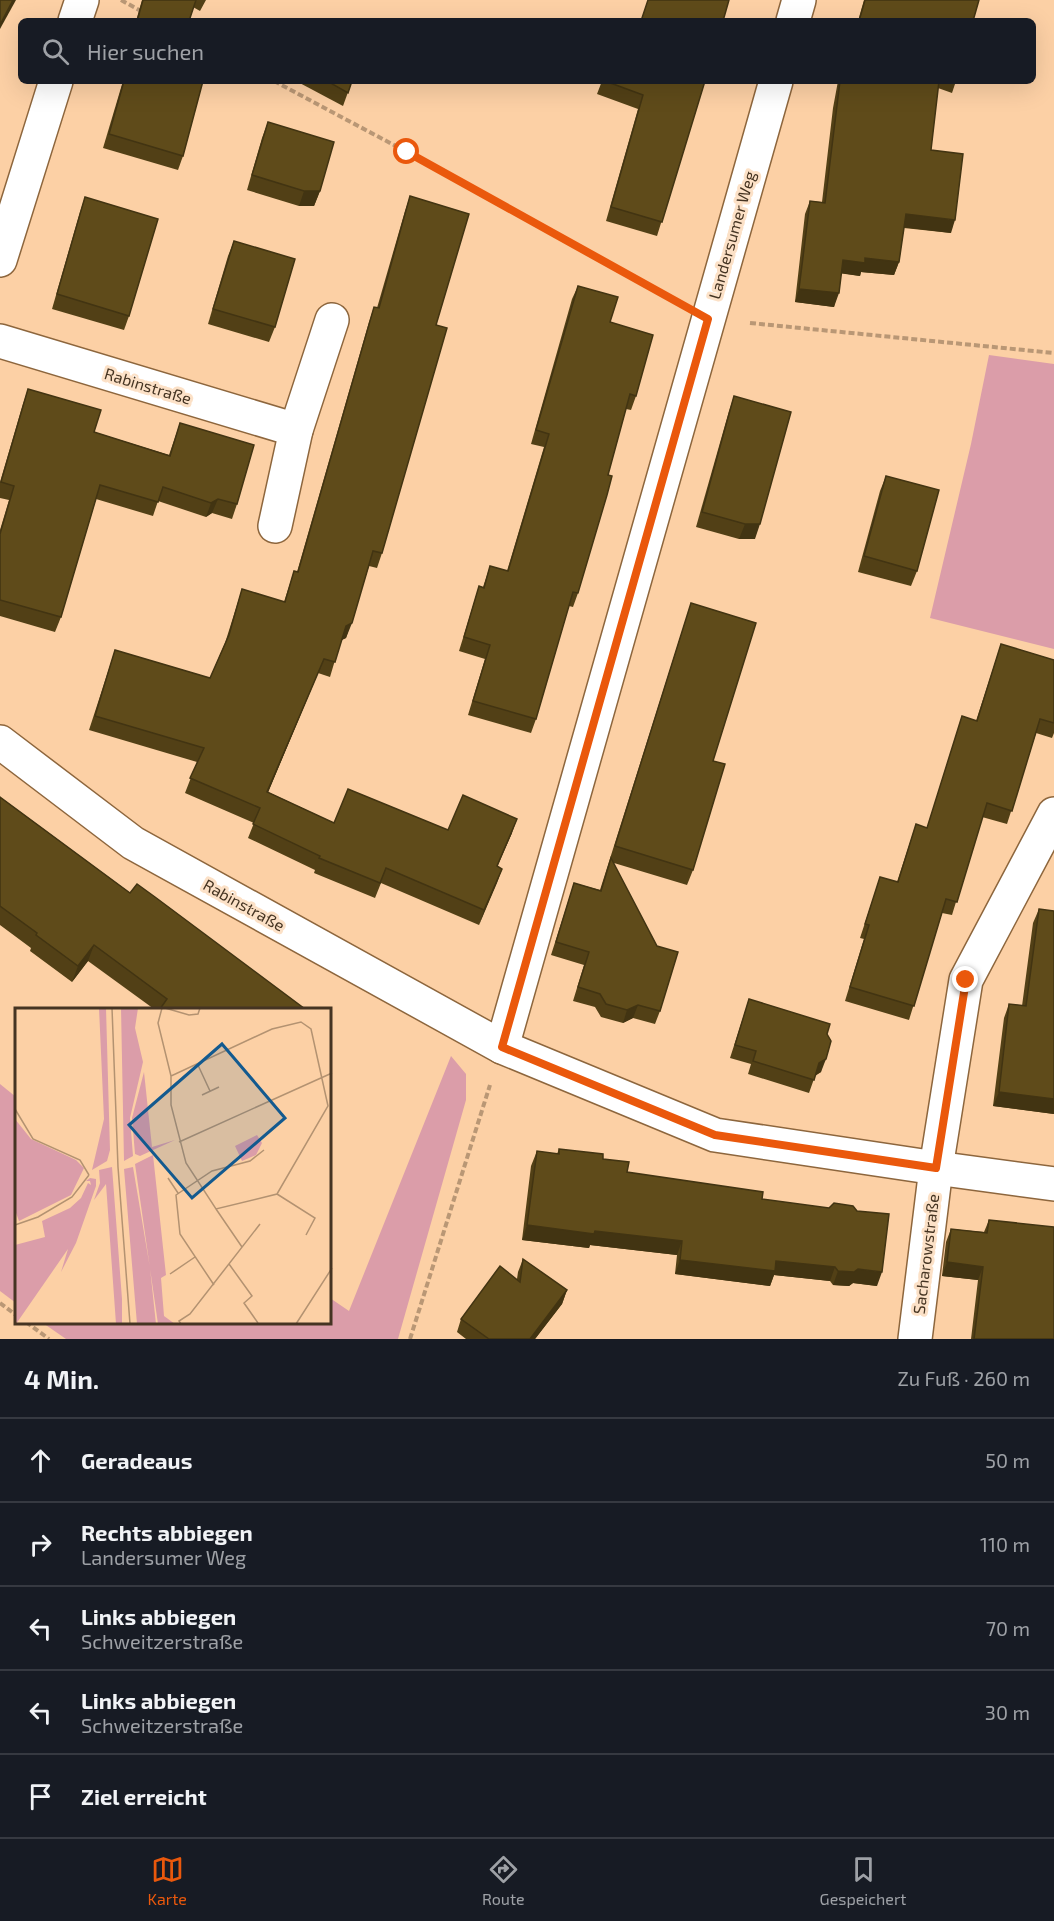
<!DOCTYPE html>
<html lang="de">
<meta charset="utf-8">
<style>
:root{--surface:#171b24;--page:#20242c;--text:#f1f3f6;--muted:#9ea1a6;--line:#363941;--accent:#ea580c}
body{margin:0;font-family:"Exo 2",sans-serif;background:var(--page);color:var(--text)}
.stop{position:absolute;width:18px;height:18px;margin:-14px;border:4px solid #ea580c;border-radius:50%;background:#fff}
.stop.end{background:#ea580c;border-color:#fff;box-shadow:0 2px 6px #0008}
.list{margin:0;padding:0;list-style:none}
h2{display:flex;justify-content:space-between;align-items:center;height:78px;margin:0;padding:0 24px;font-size:26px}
h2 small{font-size:20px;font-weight:400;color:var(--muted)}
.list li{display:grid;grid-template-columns:39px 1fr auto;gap:18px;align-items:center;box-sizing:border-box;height:84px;padding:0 24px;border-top:2px solid var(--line)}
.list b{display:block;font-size:22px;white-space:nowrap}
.list p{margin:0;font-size:20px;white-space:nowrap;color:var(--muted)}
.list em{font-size:20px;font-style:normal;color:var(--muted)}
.icon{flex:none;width:33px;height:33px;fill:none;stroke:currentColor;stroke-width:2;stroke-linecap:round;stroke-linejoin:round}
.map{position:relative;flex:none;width:1054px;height:1339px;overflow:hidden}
.search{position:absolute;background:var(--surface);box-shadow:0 6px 24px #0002;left:18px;right:18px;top:18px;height:66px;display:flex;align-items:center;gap:15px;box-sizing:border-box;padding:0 21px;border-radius:9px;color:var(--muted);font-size:22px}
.sheet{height:498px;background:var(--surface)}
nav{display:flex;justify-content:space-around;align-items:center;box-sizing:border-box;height:84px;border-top:2px solid var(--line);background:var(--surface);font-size:16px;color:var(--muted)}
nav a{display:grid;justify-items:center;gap:3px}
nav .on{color:var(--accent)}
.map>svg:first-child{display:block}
</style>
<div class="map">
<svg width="1054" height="1339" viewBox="0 0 1054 1339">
<rect width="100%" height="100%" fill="#fcd0a5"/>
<g fill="#db9da9">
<polygon points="989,355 1054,364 1054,649 930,618 971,444"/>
<polygon points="451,1056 466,1074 466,1100 398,1339 66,1339 43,1323 330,1322 330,1298 349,1311"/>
<polygon points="0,1084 16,1097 16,1303 0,1291"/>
</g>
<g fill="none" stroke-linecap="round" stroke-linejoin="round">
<g stroke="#8d663d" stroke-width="36">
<g id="minor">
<polyline points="75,21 82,0"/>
<polyline points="793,21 799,0"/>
<polyline points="0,260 56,81"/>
<polyline points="0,341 296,430"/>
<polyline points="275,526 296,430 332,320"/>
<polyline points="0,742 133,843 502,1047 715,1135 936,1168 1054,1184"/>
<polyline points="502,1047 776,81"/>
<polyline points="915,1339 936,1168 966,980 1054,814"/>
</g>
</g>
<g stroke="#b99775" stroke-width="4" stroke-dasharray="6 3" stroke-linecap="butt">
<polyline points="121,0 141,11"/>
<polyline points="274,81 407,152 673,300"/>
<polyline points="750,323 1054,353"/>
<polyline points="0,1303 16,1315"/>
<polyline points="26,1322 49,1339"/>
<polyline points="410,1339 490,1085"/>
</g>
<use href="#minor" stroke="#fff" stroke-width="33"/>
</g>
<g fill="#524016">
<polygon points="142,0 206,0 200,11 193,7 189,21 136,21"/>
<polygon points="864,0 979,0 973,21 858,21"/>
<polygon points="123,81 203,81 183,156 178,170 103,148"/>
<polygon points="296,81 352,81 343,106"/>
<polygon points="602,81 705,81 657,236 606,221 638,109 597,94"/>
<polygon points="838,81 956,81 952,93 938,88 931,150 951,233 904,228 899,262 894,275 861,272 860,276 841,273 834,307 795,302 805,214 810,201 822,202 833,108"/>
<polygon points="268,122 320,191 314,206 299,206 247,190 262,138"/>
<polygon points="410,196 436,325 382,553 377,568 369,566 346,638 341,640 330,677 318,673 268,792 334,823 512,833 497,866 502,869 479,925 381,883 375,898 314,873 315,870 248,838 254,823 185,793 197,762 89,730 115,650 210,678 225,643 242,589 284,602 294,571 297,572 369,322 374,307 377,308 405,211"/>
<polygon points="85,197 129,316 124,330 52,309 80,212"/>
<polygon points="234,241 275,327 269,342 208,324 228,256"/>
<polygon points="578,286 610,322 636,396 631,410 626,409 608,475 578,593 573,607 569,606 536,719 531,733 468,715 485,659 459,651 479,586 483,587 490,566 507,571 544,447 531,444 572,299"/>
<polygon points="28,389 94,432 169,455 180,423 237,504 232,519 212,513 206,517 158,501 153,516 96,499 61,617 55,632 0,616 0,530 9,500 0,498 0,482 23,404"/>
<polygon points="734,396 755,539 739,539 696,527 729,411"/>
<polygon points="886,476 917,571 911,586 858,572 880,491"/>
<polygon points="691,603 713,761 693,870 687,885 614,863 660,1011 655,1024 633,1018 623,1023 601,1017 595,1007 573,1001 584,965 551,955 574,883 600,890"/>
<polygon points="1001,644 1054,660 1054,733 1052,738 1036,733 1007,824 982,817 952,915 942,913 909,1020 845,1001 864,939 860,938 880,877 897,882 916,824 927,828 962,716 976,721"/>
<polygon points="0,797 130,893 305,1009 154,1009 88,961 72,982 30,951 31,948 0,925"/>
<polygon points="1039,909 1054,1114 993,1106 1004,1018 1009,1004 1022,1006 1033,923"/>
<polygon points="749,999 827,1034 821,1072 815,1076 809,1093 748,1074 751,1064 730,1058"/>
<polygon points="559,1149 603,1159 627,1172 762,1199 877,1286 853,1283 849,1286 833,1285 830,1281 774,1275 770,1286 675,1274 677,1255 590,1245 589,1248 522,1240 531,1166 537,1151 557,1154"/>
<polygon points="989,1220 1054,1339 971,1339 978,1280 942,1276 946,1242 951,1229 984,1232"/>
<polygon points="523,1259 567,1290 562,1304 535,1339 466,1339 457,1332 461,1319 517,1279 518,1272"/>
</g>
<g fill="#423412">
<polygon points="13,0 16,0 0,29 0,25"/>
<polygon points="304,191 320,191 314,206 299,206"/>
<polygon points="906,214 955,220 951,233 901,227"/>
<polygon points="865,258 899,262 894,275 861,272 860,276 838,273 843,260"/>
<polygon points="799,289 839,293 834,307 795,302"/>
<polygon points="218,499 212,513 206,517 211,503"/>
<polygon points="745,524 760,524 755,539 739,539"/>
<polygon points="352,623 346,638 340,641 346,626"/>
<polygon points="324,659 318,673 262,807 267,792"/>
<polygon points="517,819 512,833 491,881 497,866"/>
<polygon points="502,869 497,883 479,925 484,910"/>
<polygon points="94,945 88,961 72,982 78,966"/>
<polygon points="638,1005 633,1018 623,1023 627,1010"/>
<polygon points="826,1059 821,1072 814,1076 819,1063"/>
<polygon points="999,1092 1054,1099 1054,1114 993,1106"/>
<polygon points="527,1225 595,1231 682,1241 677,1255 590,1245 589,1248 522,1240"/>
<polygon points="680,1260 776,1261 835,1267 830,1281 774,1275 770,1286 675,1274"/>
<polygon points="947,1262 983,1267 978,1280 942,1276"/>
<polygon points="858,1269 882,1272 877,1286 853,1283 849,1286 833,1285 838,1271"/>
<polygon points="567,1290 562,1304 535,1339 530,1339"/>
</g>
<g fill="#5f4b1a" stroke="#423412" stroke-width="1.5">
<polygon points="0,0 13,0 0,25"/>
<polygon points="143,0 196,0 189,21 137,21"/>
<polygon points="648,0 729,0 723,21 641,21"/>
<polygon points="865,0 979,0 973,21 859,21"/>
<polygon points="124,81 203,81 183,156 109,134"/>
<polygon points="327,81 352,81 348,93"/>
<polygon points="605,81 705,81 662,222 611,207 643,95"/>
<polygon points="840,81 939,81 931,150 963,154 955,220 906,214 899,262 865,258 865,263 843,260 839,293 799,289 810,201 825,203"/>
<polygon points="268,122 334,142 320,191 304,191 252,175"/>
<polygon points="410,196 469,214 436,325 447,328 382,553 373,551 352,623 346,626 335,662 324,659 267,792 334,823 348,789 448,830 463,795 517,819 497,866 502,869 484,910 386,868 380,883 319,858 320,856 253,824 260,808 190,778 204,748 95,716 115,650 210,678 229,635 242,589 285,602 294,571 298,572 374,307 379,308"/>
<polygon points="85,197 158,219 129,316 57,294"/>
<polygon points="234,241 295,259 275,327 213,309"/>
<polygon points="578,286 618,297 610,322 653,335 636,396 630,394 608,475 612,476 607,495 578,593 573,592 536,719 473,701 490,645 464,637 479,586 484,588 490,566 508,571 549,434 536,430"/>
<polygon points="28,389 101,410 94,432 170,456 180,423 254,445 237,504 218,499 211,503 163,487 158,502 100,485 61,617 0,600 0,534 14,486 1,482"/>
<polygon points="734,396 791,412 760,524 745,524 702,512"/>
<polygon points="886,476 939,490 917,571 864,556"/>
<polygon points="691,603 756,623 713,761 725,764 693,870 615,846"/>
<polygon points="1001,644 1054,660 1054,723 1040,719 1012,811 987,803 957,902 946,899 914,1006 850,987 869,925 865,924 880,877 898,882 916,824 927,828 962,716 977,721"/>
<polygon points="0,797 130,893 137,884 155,897 305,1009 160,1009 167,999 94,945 78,966 36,935 37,933 0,906"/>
<polygon points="611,858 657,946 678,952 660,1011 638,1005 627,1010 606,1004 600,994 578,987 589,952 556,942 574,883 601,891"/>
<polygon points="1039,909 1054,911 1054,1099 999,1092 1009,1004 1026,1006"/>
<polygon points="749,999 830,1024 827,1034 831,1041 826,1059 819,1063 814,1080 753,1061 756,1051 735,1045"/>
<polygon points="559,1149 603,1154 603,1159 629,1162 627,1172 763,1192 762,1199 829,1208 834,1203 853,1206 857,1211 889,1214 882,1272 858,1269 854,1272 838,1271 835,1267 776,1261 775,1271 680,1260 682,1241 595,1231 594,1234 527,1225 537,1151 559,1154"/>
<polygon points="989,1220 1054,1227 1054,1339 974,1339 983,1267 947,1262 951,1229 987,1233"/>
<polygon points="523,1259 567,1290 530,1339 489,1339 461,1319 500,1266 520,1282"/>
</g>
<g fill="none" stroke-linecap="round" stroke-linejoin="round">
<polyline stroke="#ea580c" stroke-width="8" points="407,152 708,319 502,1047 715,1135 936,1168 966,980"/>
</g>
<g text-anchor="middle" stroke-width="6" stroke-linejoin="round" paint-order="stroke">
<g font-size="16" fill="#453422" stroke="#fce1c7">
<text transform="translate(732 235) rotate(-74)" y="6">Landersumer Weg</text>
<text transform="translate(148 386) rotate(17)" y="6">Rabinstraße</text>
<text transform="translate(244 905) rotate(29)" y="6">Rabinstraße</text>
<text transform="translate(926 1254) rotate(-83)" y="6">Sacharowstraße</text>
</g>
</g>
<g transform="translate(15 1008)">
<rect width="316" height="316" fill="#fcd0a5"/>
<path d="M 84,0 L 91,0 L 95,142 L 92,153 L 77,162 L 89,111 ZM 106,0 L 123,0 L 120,20 L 128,54 L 115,110 L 118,148 L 109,153 ZM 129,64 L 137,139 L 160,132 L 125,148 L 120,146 L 117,110 ZM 0,111 L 16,131 L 61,152 L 69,160 L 56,187 L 4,213 L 0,202 ZM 242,127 L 247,135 L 241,147 L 227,153 L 220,138 ZM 138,147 L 151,267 L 146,270 L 149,308 L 160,316 L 143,316 L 120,156 ZM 97,159 L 107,291 L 107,316 L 101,316 L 91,176 L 79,192 L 85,175 L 84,162 ZM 118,159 L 135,260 L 141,316 L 122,316 L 109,161 ZM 75,170 L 81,171 L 81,178 L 61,235 L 46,264 L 53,241 L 1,316 L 0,237 L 30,229 L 27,213 L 55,200 L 66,190 L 73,175 L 76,177 L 75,173 L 71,173 Z" fill="#db9da9"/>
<path fill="none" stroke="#b39271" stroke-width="1.5" d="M 97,0 L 103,159 L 115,316M 147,0 L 143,15 L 156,68M 150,0 L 174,7 L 183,6 L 185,0M 286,14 L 296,21 L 313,98 L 262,186 L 201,201 L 171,155 L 156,97 L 156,68 L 257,21 ZM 182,55 L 195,83M 187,87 L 204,79M 0,101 L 18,131 L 65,152 L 74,167M 164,134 L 317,65M 153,170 L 163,185M 262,186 L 300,210 L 291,227M 201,201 L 227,239M 0,217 L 23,209 L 57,189 L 74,167M 214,256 L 237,288 L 229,295 L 243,315M 155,266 L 180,249M 199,277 L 165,226 L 161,187 L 197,163 L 235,153 L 249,142M 166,316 L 164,313 L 175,306 L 245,216M 281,316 L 317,260"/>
<path fill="#135a8f" fill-opacity="0.15" stroke="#135a8f" stroke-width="3" d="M 207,36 L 270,110 L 177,190 L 114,117 Z"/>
<rect width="316" height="316" fill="none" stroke="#453422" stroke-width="3"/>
</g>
</svg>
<div class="stop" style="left:407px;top:152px"></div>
<div class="stop end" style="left:966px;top:980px"></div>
<div class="search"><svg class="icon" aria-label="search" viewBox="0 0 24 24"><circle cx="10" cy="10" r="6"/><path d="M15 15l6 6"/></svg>Hier suchen</div>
</div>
<section class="sheet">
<h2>4 Min.<small>Zu Fuß · 260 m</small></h2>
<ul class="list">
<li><svg class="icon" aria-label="ahead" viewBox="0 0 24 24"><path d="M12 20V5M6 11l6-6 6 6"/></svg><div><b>Geradeaus</b></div><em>50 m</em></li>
<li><svg class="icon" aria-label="right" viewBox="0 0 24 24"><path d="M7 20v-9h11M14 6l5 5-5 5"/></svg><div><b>Rechts abbiegen</b><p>Landersumer Weg</p></div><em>110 m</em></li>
<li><svg class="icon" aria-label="left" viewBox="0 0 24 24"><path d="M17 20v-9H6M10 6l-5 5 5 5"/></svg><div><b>Links abbiegen</b><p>Schweitzerstraße</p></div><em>70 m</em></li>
<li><svg class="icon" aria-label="left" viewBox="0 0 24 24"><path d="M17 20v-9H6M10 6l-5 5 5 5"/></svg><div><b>Links abbiegen</b><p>Schweitzerstraße</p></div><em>30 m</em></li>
<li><svg class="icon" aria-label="arrive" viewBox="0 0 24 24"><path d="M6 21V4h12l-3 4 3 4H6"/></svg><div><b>Ziel erreicht</b></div></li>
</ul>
</section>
<nav>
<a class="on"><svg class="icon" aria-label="map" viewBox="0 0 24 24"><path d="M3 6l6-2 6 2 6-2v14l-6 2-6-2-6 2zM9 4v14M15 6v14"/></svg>Karte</a>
<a><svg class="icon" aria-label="directions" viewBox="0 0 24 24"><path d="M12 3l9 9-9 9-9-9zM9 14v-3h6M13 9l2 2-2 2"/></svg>Route</a>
<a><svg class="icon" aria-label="saved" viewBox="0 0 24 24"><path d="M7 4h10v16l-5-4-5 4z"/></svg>Gespeichert</a>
</nav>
